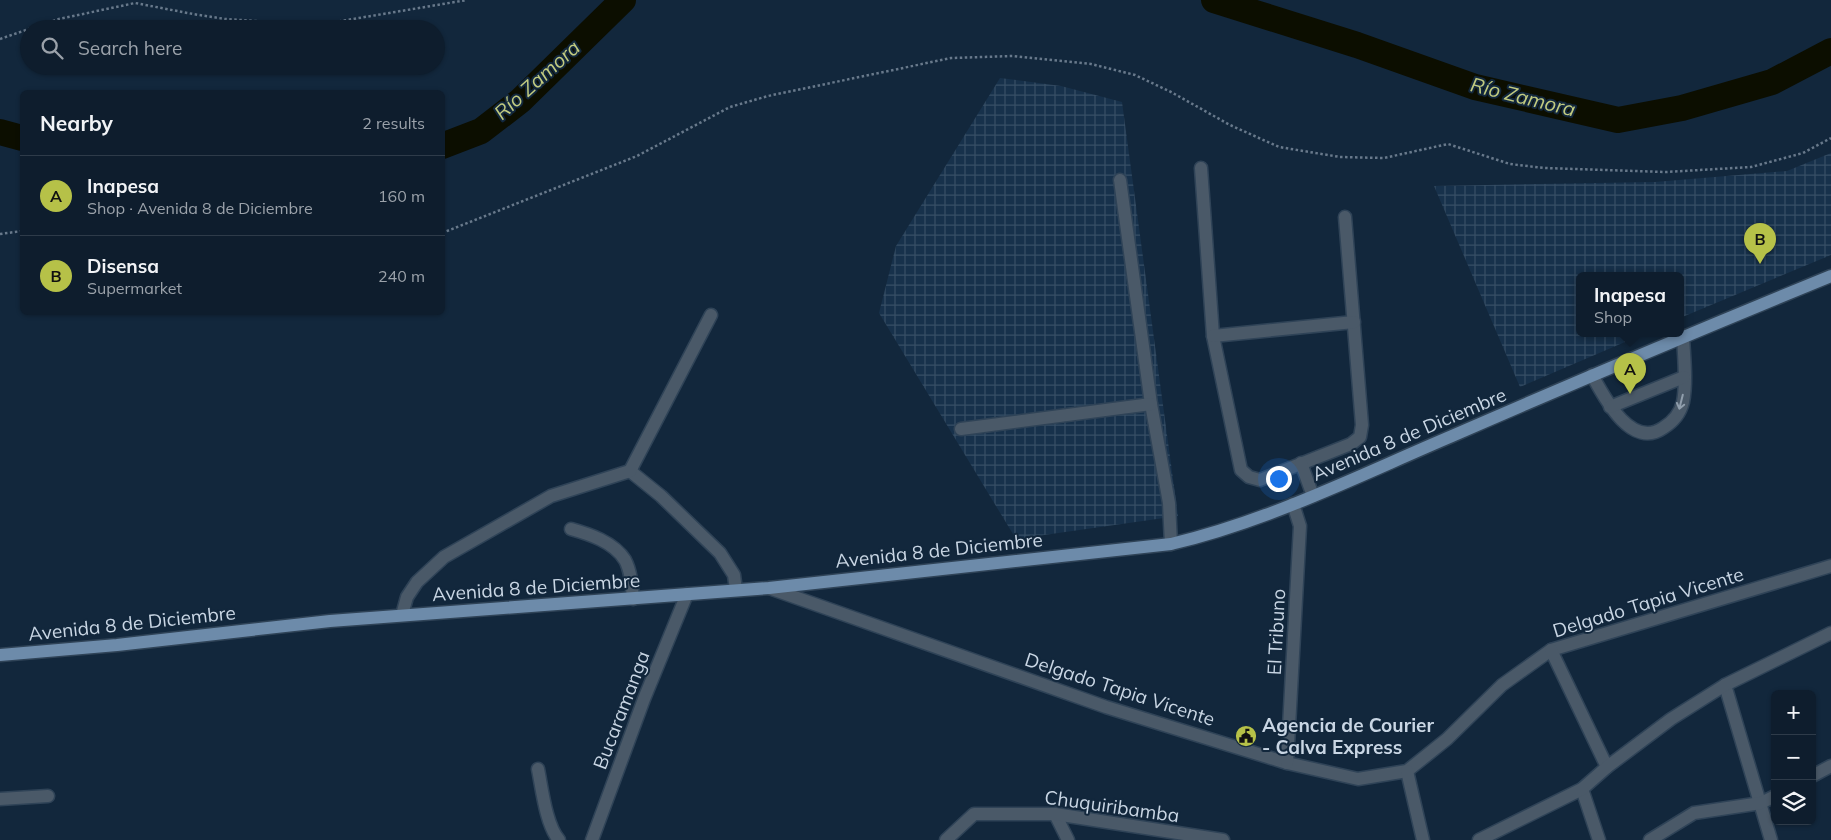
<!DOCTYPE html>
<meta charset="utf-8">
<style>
:root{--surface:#0e1d2d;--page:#1c2a39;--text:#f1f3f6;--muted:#9ba2aa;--line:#2e3b49;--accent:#b6c148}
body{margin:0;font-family:Mulish,sans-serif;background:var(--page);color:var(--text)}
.controls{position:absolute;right:15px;bottom:15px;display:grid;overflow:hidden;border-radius:8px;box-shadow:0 1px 4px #0004}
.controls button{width:45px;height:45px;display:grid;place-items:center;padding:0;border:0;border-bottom:1px solid var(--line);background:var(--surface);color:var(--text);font:25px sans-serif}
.you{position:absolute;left:1278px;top:478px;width:18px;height:18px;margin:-12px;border:4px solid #fff;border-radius:50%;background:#1a73e8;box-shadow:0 0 0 8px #1a73e833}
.badge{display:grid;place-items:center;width:32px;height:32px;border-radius:50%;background:var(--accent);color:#111;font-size:16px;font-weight:700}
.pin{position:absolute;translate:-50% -41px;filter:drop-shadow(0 1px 2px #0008)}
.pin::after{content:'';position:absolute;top:26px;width:18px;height:15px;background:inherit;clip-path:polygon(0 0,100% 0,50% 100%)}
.popup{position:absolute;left:1576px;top:272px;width:108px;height:65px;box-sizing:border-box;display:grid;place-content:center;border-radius:8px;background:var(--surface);filter:drop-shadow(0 1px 4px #0005);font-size:16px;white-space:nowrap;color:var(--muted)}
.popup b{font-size:19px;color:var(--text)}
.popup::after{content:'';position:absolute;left:50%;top:100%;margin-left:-10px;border:10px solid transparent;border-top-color:var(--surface)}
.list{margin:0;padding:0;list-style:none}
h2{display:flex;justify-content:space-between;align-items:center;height:65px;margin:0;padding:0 20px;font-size:21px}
h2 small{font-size:16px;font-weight:400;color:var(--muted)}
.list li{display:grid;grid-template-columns:32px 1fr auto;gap:15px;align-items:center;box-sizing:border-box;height:80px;padding:0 20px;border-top:1px solid var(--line)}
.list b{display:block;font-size:19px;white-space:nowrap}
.list p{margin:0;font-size:16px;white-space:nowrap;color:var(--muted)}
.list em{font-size:16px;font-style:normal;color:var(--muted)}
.icon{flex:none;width:28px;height:28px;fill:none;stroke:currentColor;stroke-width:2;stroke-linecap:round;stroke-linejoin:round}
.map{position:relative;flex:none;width:1831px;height:840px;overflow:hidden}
.search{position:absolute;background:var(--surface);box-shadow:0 1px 4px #0004;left:20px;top:20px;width:425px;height:55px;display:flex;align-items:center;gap:12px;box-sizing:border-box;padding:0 18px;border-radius:28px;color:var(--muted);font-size:19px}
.panel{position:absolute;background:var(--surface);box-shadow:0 1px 4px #0004;left:20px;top:90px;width:425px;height:225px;border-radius:8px}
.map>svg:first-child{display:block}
</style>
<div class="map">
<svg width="1831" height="840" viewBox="0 0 1831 840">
<defs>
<pattern id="industrial-grid" width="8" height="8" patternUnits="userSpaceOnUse" patternTransform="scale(1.25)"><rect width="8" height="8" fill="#17314b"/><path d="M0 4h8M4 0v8" fill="none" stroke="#374e65"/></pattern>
</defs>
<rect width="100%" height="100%" fill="#12273c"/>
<g fill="url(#industrial-grid)">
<polygon points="1000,78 1061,86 1122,102 1178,516 1016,539 879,313 896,246"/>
<polygon points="1831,153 1831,255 1680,318 1680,275 1580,275 1580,333 1646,333 1520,387 1434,186 1655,182 1787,171"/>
</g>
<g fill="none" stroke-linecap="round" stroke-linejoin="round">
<g stroke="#0c0e00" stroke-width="26">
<polyline points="1214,0 1357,45 1475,87 1618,120 1682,108 1772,82 1831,51"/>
<polyline points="0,132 22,138"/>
<polyline points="442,146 481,131 520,101 623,0"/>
</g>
<g stroke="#2f4357" stroke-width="15">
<g id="minor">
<polyline points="1201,168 1213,336 1241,470 1249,477 1260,480 1351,444 1360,437 1362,425 1345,217"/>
<polyline points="1120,180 1151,404 1169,503 1171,544"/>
<polyline points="1213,336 1354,322"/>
<path d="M 1592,375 C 1604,397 1631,450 1663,428 C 1673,422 1680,414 1683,402 C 1687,382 1684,357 1683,337"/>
<polyline points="1610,407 1684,377"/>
<polyline points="961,429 1151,404"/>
<polyline points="1301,463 1313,496"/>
<polyline points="630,471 661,496 720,553 734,575 736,590"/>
<path d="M 571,529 C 589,534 614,542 625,560 C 631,571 632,586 633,599"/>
<polyline points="769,588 1106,707 1287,763 1358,779 1407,771 1447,739 1502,685 1551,650 1831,566"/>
<polyline points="402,615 407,597 417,582 444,557 551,496 630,471 711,315"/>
<polyline points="1551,650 1607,767"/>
<polyline points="1725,685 1771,840"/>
<polyline points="1287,763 1300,526 1293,504"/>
<path d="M 538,769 C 542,789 546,825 559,840"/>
<polyline points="1407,771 1423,840"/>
<polyline points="1812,776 1831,766"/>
<polyline points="1582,789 1599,840"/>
<polyline points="0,799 48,796"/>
<polyline points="1055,814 1068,840"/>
<polyline points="592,840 644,699 687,594"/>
<polyline points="946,840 974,814 1055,814 1223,840"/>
<polyline points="1479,840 1582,789 1607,767 1671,719 1725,685 1831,633"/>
<polyline points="1650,840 1694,813 1761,803 1775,796"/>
</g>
</g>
<g stroke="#2f4357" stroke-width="15">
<path id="major" d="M 0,655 L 117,645 L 330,621 L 769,588 L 1171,544 C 1269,521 1360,475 1452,436 C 1578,381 1704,328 1831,276"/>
</g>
<g stroke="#68798b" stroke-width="2.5" stroke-dasharray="2.5 2.5" stroke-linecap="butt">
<polyline points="29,29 59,19 135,3 193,14 225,19 317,25 467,0"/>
<polyline points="0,39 29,29"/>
<polyline points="442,233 637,156 730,107 768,96 951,58 1013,56 1091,64 1135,75 1171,92 1230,125 1279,147 1340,157 1384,158 1448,144 1510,164 1544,168 1666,172 1751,167 1803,153 1831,138"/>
<polyline points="0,234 22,231"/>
</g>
<use href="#minor" stroke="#4a5968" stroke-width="12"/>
<use href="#major" stroke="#6d8baa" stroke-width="12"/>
</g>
<defs><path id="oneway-shaft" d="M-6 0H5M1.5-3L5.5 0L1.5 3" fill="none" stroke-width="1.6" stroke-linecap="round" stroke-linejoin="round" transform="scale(1.25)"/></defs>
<use stroke="#909eac" href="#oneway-shaft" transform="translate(1681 402) rotate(104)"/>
<defs>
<g id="civic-disc" transform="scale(1.125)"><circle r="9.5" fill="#b6c148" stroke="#12273c"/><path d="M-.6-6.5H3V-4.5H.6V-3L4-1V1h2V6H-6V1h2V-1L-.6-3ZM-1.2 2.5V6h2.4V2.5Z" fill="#111"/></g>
</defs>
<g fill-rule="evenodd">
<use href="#civic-disc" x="1246" y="736"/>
</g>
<g text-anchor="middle" stroke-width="4" stroke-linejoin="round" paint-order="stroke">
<g font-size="19" fill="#c9d6e4" stroke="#12273c">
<text transform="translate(1409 434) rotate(-23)" y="7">Avenida 8 de Diciembre</text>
<text transform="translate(939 550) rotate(-6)" y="7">Avenida 8 de Diciembre</text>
<text transform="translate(536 587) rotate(-4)" y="7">Avenida 8 de Diciembre</text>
<text transform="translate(1648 602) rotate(-17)" y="7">Delgado Tapia Vicente</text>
<text transform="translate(132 623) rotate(-6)" y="7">Avenida 8 de Diciembre</text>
<text transform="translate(1276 632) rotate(-87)" y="7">El Tribuno</text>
<text transform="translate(1120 689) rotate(18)" y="7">Delgado Tapia Vicente</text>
<text transform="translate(621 710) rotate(-69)" y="7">Bucaramanga</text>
<text transform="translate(1112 806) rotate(8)" y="7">Chuquiribamba</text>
</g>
<g font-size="19" font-weight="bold" fill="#c9d6e4" stroke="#12273c" text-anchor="start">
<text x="1262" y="732">Agencia de Courier<tspan x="1262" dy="22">- Calva Express</tspan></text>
</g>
<g font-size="20" font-style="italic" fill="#c2cb80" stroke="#12273c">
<text transform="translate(537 80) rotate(-42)" y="7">Río Zamora</text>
<text transform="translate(1523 97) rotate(14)" y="7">Río Zamora</text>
</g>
</g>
</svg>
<div class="controls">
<button>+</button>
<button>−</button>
<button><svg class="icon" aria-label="layers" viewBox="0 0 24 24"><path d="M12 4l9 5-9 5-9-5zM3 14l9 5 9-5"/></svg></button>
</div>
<div class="you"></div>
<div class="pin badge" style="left:1630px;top:394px">A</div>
<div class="popup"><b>Inapesa</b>Shop</div>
<div class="pin badge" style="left:1760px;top:264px">B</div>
<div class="search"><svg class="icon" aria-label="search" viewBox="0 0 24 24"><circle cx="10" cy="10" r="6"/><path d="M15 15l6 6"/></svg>Search here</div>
<section class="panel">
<h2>Nearby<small>2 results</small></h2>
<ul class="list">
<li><span class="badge">A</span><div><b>Inapesa</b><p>Shop · Avenida 8 de Diciembre</p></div><em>160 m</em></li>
<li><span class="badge">B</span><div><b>Disensa</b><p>Supermarket</p></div><em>240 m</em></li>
</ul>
</section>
</div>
